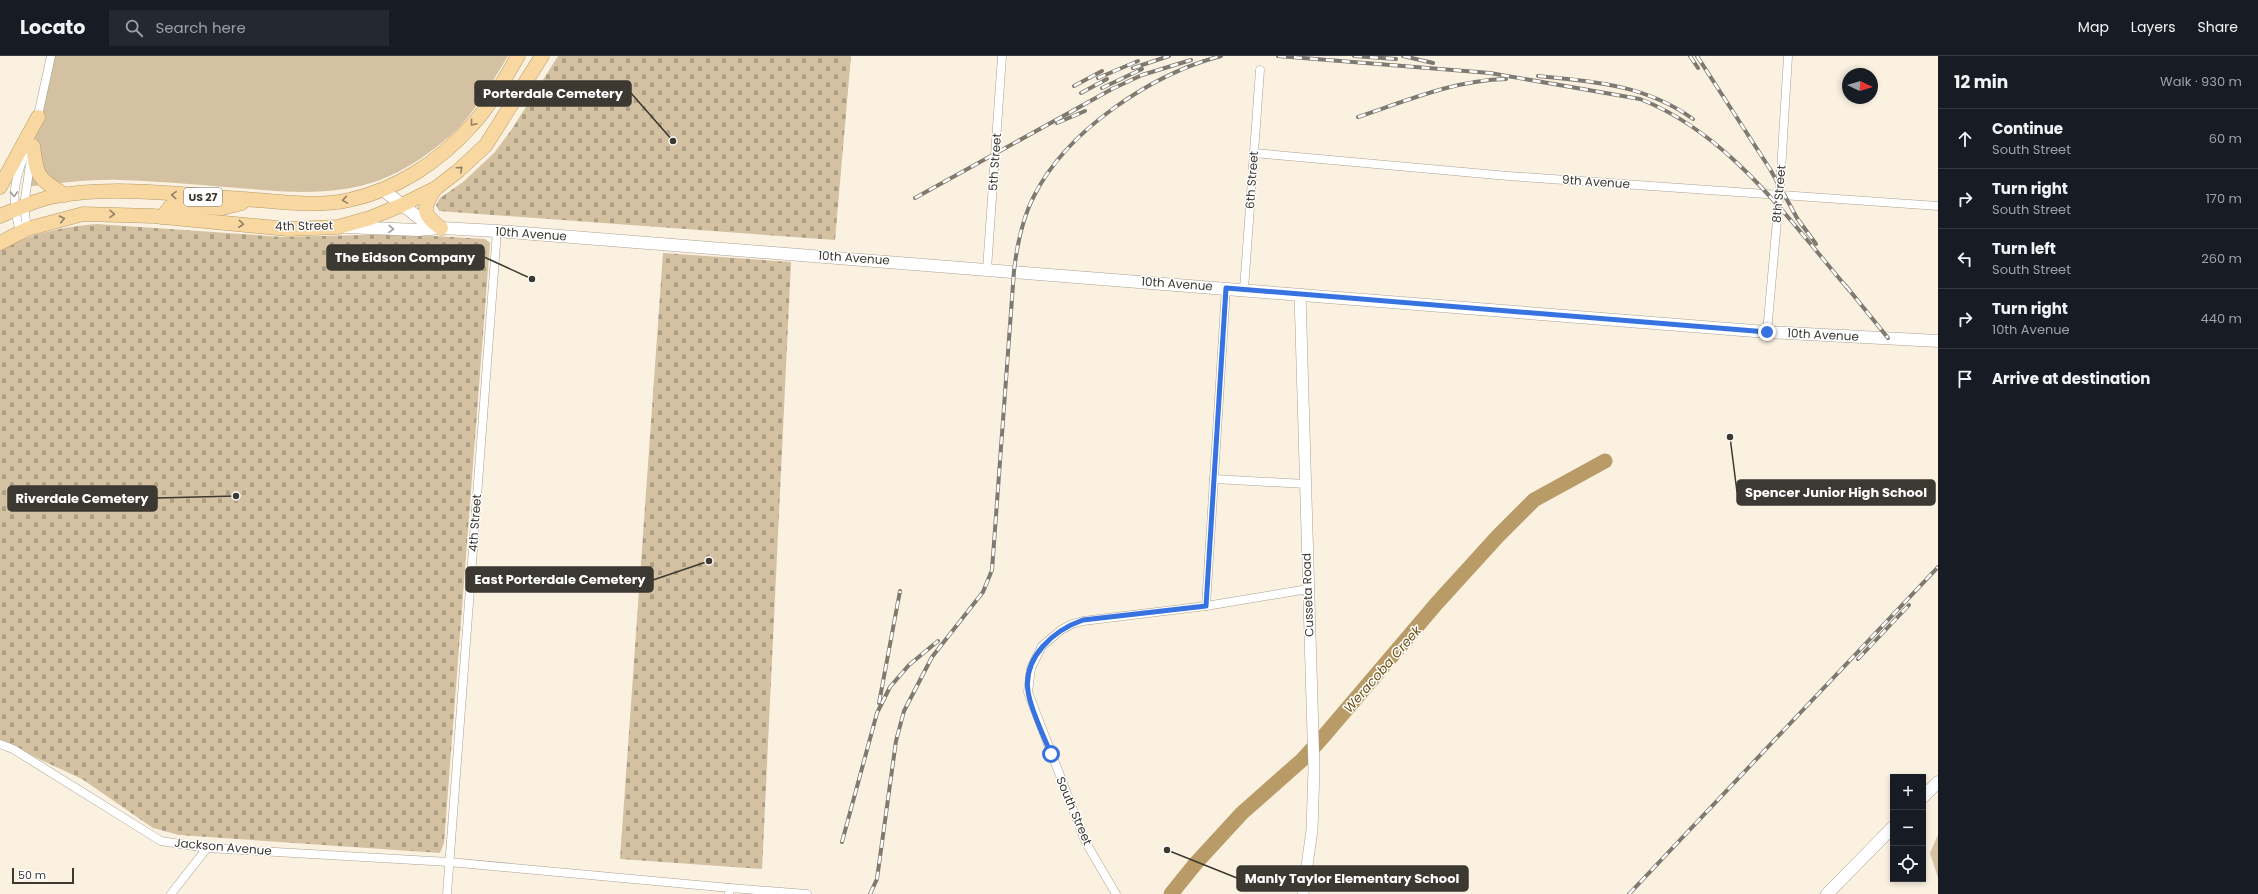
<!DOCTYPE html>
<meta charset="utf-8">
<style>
:root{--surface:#171b24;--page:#242831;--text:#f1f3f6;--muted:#9ea1a6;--line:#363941}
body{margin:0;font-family:Poppins,sans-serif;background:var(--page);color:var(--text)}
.controls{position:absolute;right:12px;bottom:12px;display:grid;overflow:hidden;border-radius:0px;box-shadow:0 2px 6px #0003}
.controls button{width:36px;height:36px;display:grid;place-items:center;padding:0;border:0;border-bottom:1px solid var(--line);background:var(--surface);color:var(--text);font:20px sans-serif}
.compass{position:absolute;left:1842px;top:12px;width:36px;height:36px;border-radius:50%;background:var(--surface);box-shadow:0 2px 6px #0003;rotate:94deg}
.scale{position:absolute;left:12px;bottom:10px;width:62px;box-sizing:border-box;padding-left:4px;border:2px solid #3c3932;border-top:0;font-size:11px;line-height:14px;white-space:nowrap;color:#3c3932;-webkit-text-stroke:3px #fff;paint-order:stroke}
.stop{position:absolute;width:12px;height:12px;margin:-9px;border:3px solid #3673e1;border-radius:50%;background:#fff}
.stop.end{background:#3673e1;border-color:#fff;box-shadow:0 1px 4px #0008}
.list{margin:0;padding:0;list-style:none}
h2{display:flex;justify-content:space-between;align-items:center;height:52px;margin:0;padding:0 16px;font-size:17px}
h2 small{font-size:13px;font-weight:400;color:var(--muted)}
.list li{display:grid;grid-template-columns:26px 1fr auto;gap:12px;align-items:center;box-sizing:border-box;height:60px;padding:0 16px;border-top:1px solid var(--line)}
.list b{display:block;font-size:15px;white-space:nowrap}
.list p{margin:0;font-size:13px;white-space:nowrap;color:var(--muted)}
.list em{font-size:13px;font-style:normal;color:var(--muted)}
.icon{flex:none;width:22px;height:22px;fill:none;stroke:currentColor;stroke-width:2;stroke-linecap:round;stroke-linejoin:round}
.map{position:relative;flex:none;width:1938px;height:838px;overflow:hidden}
header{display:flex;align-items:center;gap:24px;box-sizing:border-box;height:56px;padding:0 20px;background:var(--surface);border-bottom:1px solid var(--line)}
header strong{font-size:19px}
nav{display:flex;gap:22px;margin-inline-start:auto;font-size:14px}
.search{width:280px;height:36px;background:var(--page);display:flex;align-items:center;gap:10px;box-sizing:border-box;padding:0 14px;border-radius:0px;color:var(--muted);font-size:15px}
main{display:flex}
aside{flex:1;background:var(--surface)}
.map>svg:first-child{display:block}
</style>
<header>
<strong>Locato</strong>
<div class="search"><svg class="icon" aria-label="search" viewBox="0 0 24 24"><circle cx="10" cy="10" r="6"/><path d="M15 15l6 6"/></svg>Search here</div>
<nav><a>Map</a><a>Layers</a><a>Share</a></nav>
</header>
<main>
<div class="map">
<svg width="1938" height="838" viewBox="0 0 1938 838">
<defs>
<pattern id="cemetery-stones" width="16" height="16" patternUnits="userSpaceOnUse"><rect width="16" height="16" fill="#d3c1a2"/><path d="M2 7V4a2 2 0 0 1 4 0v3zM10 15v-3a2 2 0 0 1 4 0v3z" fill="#ac9e85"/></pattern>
</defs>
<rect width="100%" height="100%" fill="#fbf1e1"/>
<g fill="#d3c1a2">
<path d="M 51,0 L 508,0 C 490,29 472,63 445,84 C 426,100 404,115 380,124 C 339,139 295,137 252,133 C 208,130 163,125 119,124 C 87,123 56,128 25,131 L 39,55 Z"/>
<polygon points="1938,779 1938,822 1930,797"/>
</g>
<g fill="url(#cemetery-stones)">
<polygon points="558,0 851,0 835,184 439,155 436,149 440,142 463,126 494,97 512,73"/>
<path d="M 97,168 L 283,181 L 402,178 L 485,183 L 490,187 L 444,787 L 440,797 L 179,779 L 153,772 L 82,723 L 0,685 L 0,195 C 29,177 63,171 97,168 Z"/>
<polygon points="663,197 791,206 762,813 620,803"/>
</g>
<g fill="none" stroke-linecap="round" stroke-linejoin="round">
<polyline stroke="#b89b67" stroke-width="15" points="1171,838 1196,807 1242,757 1302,704 1323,681 1437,547 1498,480 1534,444 1605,405"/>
<g stroke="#aaa192" stroke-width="9">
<g id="minor">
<polyline points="37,64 51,0"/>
<polyline points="1254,97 1508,120 1938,150"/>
<polyline points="27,173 24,150 31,101"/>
<path d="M 20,176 C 12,144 12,131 24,100"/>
<polyline points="987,213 1002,0"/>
<polyline points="1244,233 1260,14"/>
<polyline points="1767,276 1780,131 1788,0"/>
<polyline points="1214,423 1306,428"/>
<polyline points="1206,550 1226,232"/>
<polyline points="0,688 13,693 161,785 207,792 449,806 730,832"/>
<polyline points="171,838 207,792"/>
<polyline points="447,838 497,175"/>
<polyline points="729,838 730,832 807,838"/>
<polyline points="1116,838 1085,785 1028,636 1031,612 1042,590 1061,574 1072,568 1083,565 1206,550 1308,533"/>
</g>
</g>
<g stroke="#aaa192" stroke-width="12">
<polyline id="tertiary" points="1300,238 1314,713 1312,774 1303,838"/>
</g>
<g stroke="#aaa192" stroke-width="13">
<g id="secondary">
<polyline points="383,134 427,168 438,171"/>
<polyline points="346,171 418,174 441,172 497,175 1767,276 1938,285"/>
<polyline points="1923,741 1938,726"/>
<polyline points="1827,838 1893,771"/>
</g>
</g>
<g stroke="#b69a6b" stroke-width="15">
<g id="trunk">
<path d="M 33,90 C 37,122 38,122 65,139"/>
<polyline points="0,131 38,61"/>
<path d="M 435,133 C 422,152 422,158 441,172"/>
<path d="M 0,160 C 17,153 33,145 51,141 C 113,128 193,140 256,144 C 287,146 318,151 349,144 C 396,134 439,106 471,70 C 490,50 504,24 518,0"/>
<polyline points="162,161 171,150 222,152 242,147"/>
<polyline points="0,187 27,173 83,158 153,160 288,173 338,171 370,162 402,149 436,132 458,115 486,89 542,0"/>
</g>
</g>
<use href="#minor" stroke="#fff" stroke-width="8"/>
<use href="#tertiary" stroke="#fff" stroke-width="11"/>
<use href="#secondary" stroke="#fff" stroke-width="12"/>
<use href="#trunk" stroke="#f8d8a0" stroke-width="14"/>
<g stroke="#7f7a6f" stroke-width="4">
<g id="rail">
<path d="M 1278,0 L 1490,17 L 1640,43 C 1730,78 1788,163 1849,234"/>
<polyline points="1354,0 1396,3"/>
<polyline points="1403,0 1433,7"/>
<polyline points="1690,0 1698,12"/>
<polyline points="1697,0 1770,113 1797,162 1816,188"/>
<polyline points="1133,12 1169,0"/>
<path d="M 1538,20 C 1593,25 1646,29 1693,63"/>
<polyline points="1098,22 1138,5"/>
<polyline points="1074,30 1102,15"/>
<polyline points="1102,32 1142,13"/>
<polyline points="1081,37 1107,23"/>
<path d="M 1358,61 C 1406,45 1455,24 1506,23"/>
<polyline points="1057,67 1085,55"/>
<polyline points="915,142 1112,33 1142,19 1191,4"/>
<polyline points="1846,230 1888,282"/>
<polyline points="1858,603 1909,549"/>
<polyline points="879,647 900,535"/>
<polyline points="842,786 877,657 890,631 909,609 938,585"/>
<path d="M 870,838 L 877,823 L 896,685 L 904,655 L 932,601 L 983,536 L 992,514 L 1014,215 C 1017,189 1022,163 1034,140 C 1067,74 1152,18 1221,0"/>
<polyline points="1629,838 1938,511"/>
</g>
</g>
<use href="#rail" stroke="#fff" stroke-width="2.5" stroke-dasharray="8" stroke-linecap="butt"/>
</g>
<defs><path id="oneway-chevron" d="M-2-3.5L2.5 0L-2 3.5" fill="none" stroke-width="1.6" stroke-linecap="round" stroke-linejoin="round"/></defs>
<g stroke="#918164">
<use href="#oneway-chevron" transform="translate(473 67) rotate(130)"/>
<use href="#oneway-chevron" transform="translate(460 113) rotate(-42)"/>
<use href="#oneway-chevron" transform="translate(174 139) rotate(-177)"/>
<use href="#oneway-chevron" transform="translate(345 144) rotate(171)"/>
<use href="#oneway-chevron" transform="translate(112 158) rotate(1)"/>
<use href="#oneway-chevron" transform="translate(62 163) rotate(-12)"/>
<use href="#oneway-chevron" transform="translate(241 168) rotate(6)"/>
</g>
<g stroke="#9e9c98">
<use href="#oneway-chevron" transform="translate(14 138) rotate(88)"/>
<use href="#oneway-chevron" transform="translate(391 173) rotate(3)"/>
</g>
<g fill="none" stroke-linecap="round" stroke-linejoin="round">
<path stroke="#3673e1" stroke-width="5" d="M 1051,698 C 1044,681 1030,652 1028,635 C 1023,601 1054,574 1083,564 L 1206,550 L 1226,232 L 1767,276"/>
</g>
<g text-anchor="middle" stroke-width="3" stroke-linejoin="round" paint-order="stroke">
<rect fill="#fff" stroke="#767470" stroke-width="1" x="184" y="132" width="38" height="18" rx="3"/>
<g font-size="11" font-weight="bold" fill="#3c3932">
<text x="203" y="145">US 27</text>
</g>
<g font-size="12" fill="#3c3932" stroke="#fff">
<text transform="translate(995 106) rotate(-86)" y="4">5th Street</text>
<text transform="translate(1252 124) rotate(-86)" y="4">6th Street</text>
<text transform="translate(1596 126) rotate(4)" y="4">9th Avenue</text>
<text transform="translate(1779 138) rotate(-85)" y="4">8th Street</text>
<text transform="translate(304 170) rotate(-1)" y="4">4th Street</text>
<text transform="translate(531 178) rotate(4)" y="4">10th Avenue</text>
<text transform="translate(854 202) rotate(4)" y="4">10th Avenue</text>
<text transform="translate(1177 228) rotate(4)" y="4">10th Avenue</text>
<text transform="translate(1823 279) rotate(3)" y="4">10th Avenue</text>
<text transform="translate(475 467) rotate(-86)" y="4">4th Street</text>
<text transform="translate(1308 539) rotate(-92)" y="4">Cusseta Road</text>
<text transform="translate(1074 755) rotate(67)" y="4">South Street</text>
<text transform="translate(223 791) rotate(5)" y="4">Jackson Avenue</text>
</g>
<g font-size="13" font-style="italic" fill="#6e5112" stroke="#fff">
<text transform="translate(1382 613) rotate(-49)" y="5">Weracoba Creek</text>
</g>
</g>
<path fill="none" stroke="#3c3932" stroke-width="1.5" d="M673 85L631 37M532 223L484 201M1730 381L1737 436M236 440L157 442M709 505L653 524M1167 794L1237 822"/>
<g fill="#3c3932" stroke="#fff" stroke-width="1.5">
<circle cx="673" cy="85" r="4"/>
<circle cx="532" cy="223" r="4"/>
<circle cx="1730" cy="381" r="4"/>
<circle cx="236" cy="440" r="4"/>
<circle cx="709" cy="505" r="4"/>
<circle cx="1167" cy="794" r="4"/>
</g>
<g fill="#3c3932" stroke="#3c3932" stroke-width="1.5">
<rect x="475" y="25" width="156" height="25" rx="4"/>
<rect x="327" y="189" width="157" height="25" rx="4"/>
<rect x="1737" y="424" width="198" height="25" rx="4"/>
<rect x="8" y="430" width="149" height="25" rx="4"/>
<rect x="466" y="511" width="187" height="25" rx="4"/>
<rect x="1237" y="810" width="231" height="25" rx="4"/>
</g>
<g font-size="13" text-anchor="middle" font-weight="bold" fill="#fff">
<text x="553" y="42">Porterdale Cemetery</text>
<text x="405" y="206">The Eidson Company</text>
<text x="1836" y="441">Spencer Junior High School</text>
<text x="82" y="447">Riverdale Cemetery</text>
<text x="560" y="528">East Porterdale Cemetery</text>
<text x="1352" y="827">Manly Taylor Elementary School</text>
</g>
</svg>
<div class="controls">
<button>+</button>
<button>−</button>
<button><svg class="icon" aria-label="locate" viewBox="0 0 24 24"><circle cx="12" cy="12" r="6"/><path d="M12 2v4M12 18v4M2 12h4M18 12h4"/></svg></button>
</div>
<svg class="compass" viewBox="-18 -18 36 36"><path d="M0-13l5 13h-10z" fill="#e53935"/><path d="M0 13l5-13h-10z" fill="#9ea1a6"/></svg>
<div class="scale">50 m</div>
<div class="stop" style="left:1051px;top:698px"></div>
<div class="stop end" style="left:1767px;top:276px"></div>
</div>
<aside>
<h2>12 min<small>Walk · 930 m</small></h2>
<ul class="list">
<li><svg class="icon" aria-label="ahead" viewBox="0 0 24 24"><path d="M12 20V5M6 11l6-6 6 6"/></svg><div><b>Continue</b><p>South Street</p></div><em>60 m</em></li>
<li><svg class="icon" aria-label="right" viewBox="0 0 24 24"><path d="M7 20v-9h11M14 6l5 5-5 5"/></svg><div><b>Turn right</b><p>South Street</p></div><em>170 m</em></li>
<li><svg class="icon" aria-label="left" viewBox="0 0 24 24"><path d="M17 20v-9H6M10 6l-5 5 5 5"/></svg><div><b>Turn left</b><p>South Street</p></div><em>260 m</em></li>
<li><svg class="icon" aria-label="right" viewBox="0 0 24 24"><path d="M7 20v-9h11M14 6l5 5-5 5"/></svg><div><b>Turn right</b><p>10th Avenue</p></div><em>440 m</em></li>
<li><svg class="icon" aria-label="arrive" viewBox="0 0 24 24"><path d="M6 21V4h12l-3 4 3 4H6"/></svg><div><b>Arrive at destination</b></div></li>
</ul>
</aside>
</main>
